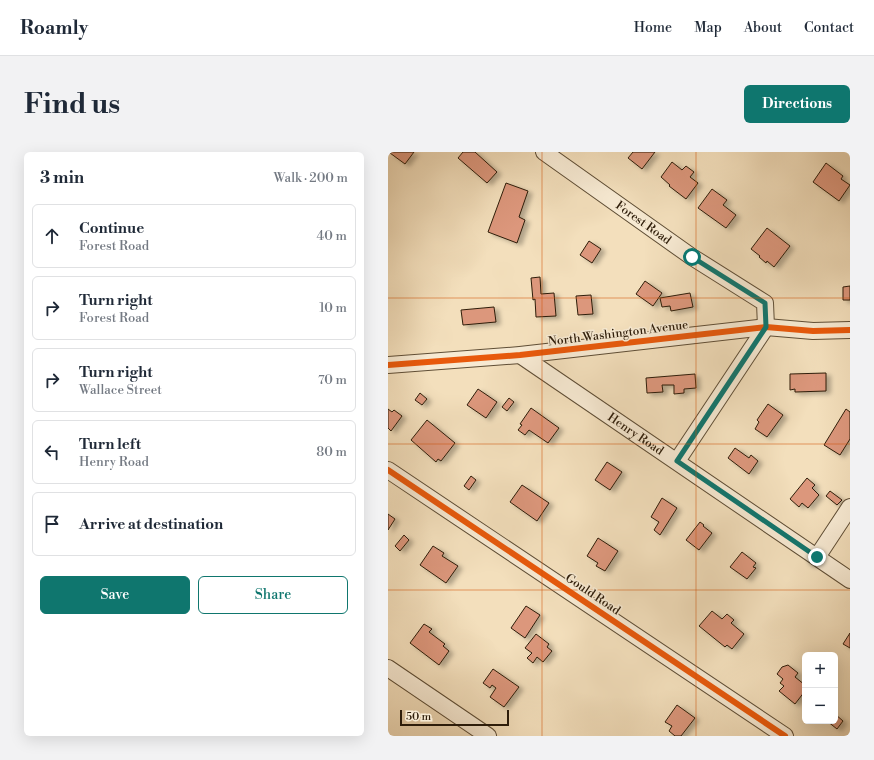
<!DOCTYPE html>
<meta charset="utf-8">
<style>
:root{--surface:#fff;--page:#f2f2f3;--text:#1f2937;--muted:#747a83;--line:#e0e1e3;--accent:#0f766e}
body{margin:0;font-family:"Libre Bodoni",serif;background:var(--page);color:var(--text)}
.controls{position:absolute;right:12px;bottom:12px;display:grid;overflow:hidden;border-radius:6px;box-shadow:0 4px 16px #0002}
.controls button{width:36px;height:36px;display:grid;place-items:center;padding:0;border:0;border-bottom:1px solid var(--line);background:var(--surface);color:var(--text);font:20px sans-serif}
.scale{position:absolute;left:12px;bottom:10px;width:109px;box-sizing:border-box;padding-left:4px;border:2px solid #2e1d0a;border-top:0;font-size:11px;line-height:14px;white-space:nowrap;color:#2e1d0a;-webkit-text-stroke:3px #f7ead3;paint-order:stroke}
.stop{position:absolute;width:12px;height:12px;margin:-9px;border:3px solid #0f766e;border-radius:50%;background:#fff}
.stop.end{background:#0f766e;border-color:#fff;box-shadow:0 1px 4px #0008}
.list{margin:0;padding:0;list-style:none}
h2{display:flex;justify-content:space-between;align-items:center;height:52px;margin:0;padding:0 16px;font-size:17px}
h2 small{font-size:13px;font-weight:400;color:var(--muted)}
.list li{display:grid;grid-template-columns:26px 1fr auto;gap:12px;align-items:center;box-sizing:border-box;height:64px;margin:0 8px 8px;padding:0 8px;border:1px solid var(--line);border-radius:6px}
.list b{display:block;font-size:15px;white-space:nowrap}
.list p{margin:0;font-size:13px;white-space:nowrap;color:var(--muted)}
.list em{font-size:13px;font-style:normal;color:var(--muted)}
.actions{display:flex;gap:8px;padding:12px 16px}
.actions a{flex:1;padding:9px 0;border:1px solid var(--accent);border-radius:6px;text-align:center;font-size:14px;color:var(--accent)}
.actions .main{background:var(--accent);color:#fff}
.icon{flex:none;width:22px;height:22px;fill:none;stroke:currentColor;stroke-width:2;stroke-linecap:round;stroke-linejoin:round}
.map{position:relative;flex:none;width:462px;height:584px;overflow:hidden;border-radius:6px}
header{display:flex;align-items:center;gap:24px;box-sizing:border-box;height:56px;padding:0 20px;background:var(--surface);border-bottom:1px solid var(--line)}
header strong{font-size:19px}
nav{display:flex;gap:22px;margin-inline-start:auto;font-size:14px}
.intro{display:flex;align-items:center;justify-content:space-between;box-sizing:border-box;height:96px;padding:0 24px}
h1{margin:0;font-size:28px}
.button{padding:10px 18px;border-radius:6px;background:var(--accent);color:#fff;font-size:14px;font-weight:700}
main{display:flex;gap:24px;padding:0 24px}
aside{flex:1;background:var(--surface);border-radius:6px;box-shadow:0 4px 16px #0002}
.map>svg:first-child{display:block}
</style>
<header>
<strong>Roamly</strong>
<nav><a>Home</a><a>Map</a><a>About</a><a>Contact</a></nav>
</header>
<div class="intro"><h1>Find us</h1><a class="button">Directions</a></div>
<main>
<aside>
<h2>3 min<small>Walk · 200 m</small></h2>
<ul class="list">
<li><svg class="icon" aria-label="ahead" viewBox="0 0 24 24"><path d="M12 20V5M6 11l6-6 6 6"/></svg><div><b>Continue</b><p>Forest Road</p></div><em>40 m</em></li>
<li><svg class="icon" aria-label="right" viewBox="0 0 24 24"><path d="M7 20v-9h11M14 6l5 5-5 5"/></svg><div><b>Turn right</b><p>Forest Road</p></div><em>10 m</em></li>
<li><svg class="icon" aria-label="right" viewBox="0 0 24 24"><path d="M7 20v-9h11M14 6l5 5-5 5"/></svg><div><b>Turn right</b><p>Wallace Street</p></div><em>70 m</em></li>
<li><svg class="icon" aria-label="left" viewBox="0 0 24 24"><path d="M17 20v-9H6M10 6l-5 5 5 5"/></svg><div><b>Turn left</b><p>Henry Road</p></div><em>80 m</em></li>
<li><svg class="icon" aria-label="arrive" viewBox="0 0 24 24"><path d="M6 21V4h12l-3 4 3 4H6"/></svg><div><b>Arrive at destination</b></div></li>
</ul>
<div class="actions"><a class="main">Save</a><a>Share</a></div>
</aside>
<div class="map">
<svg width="462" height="584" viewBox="0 0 462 584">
<defs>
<filter id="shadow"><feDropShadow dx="4.5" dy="2.5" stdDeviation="2" flood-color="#0004"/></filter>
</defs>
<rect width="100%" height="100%" fill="#f3dfbc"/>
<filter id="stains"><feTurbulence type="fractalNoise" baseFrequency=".005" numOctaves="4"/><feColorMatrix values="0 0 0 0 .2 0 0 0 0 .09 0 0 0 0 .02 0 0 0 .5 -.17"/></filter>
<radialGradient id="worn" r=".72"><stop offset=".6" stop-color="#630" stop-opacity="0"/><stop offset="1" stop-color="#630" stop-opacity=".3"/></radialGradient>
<g fill="#dc977b" stroke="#2e1d0a" filter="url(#shadow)">
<polygon points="3,0 26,0 17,12 2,1"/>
<polygon points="75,0 87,0 109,20 99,31 70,6"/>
<polygon points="245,0 267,0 254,17 240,6"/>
<polygon points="284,10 294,18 298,14 306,20 302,25 310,31 298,47 281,34 282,33 273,25"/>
<polygon points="438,11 455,24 453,27 462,33 451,49 425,30"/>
<polygon points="118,31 140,39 131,65 137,68 129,91 100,80"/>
<polygon points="324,37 339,48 335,53 348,63 338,76 310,56"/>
<polygon points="379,76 402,94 386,115 379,109 378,111 371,105 372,104 363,97"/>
<polygon points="201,89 213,97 204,111 192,103"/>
<polygon points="152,125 153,142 166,141 168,164 148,165 147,147 145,148 143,126"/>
<polygon points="257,129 274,141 265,154 248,142"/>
<polygon points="462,134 462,148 455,148 455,135"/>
<polygon points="302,141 305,155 283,159 282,154 274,155 272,146"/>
<polygon points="203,143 205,162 190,163 188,144"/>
<polygon points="106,155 108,170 75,173 73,158"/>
<polygon points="438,221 438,239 407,240 407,237 402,238 402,222"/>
<polygon points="307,222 308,236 296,237 296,241 286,242 286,233 274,233 275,240 259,241 258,226"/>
<polygon points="90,237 109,250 98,266 79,253"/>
<polygon points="32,241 39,247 34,253 27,248"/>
<polygon points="121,246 126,250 119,259 114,255"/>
<polygon points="380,252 395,263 379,285 367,277 371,270 369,268"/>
<polygon points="143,256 171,276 160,291 141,278 137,283 130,278 134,273 132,272"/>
<polygon points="0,257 4,260 6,258 14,264 3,279 0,276"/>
<polygon points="458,257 462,260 462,287 452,303 436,293"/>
<polygon points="39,268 67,291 53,309 50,307 48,310 23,288"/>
<polygon points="347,296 361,306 363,303 370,309 361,322 340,306"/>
<polygon points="219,310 234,320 222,338 207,328"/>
<polygon points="83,324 88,328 81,338 76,334"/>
<polygon points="419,326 427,333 424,336 431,343 420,356 414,351 411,355 402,347"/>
<polygon points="134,333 161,351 149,369 122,350"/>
<polygon points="442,339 454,348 449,353 438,344"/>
<polygon points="274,346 289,356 272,383 266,378 271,370 263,365"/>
<polygon points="0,362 7,367 0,378"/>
<polygon points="312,370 316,373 315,374 324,381 311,398 298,388"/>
<polygon points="16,383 21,388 12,399 7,394"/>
<polygon points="210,386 230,399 217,419 208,414 210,411 199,404"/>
<polygon points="45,394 56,401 54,404 70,414 58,431 32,413"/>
<polygon points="354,400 368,411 365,415 368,416 359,427 342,415"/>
<polygon points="138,454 152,463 137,486 123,476"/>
<polygon points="324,459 334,467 339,462 346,468 343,471 356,482 344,497 339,493 337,495 311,474"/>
<polygon points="36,472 44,477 41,480 57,492 55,494 61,499 51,513 22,491"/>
<polygon points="462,481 462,496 455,492"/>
<polygon points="148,482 161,492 159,495 164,499 155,510 149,505 145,511 139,506 144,501 137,496"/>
<polygon points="400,513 410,521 407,525 417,533 417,539 407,552 391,539 396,534 392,531 395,527 389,522 394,515"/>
<polygon points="105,517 131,535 116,555 102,545 108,536 104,533 102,536 95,531"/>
<polygon points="289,553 307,566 293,584 287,584 281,579 284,574 277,570"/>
<polygon points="447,562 455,569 449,577 439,569 447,569"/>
</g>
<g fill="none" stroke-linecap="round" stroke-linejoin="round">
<g stroke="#5f4e36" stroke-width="18">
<g id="street">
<path id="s1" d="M 156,0 L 304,105 L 377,151 L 378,175 L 289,309"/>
<path id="s2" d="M 132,203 L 462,428"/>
<polyline points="0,213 132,203 378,175 425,179 462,178"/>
<polyline points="0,318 397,584"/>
<polyline points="429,405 462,355"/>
<polyline points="0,516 100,584"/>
</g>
</g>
<use href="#street" stroke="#f7ead3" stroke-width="16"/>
<g stroke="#f7ead3" stroke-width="8">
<g id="cycleway">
<polyline points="0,213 132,203 378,175 425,179 462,178"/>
<polyline points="0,318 397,584"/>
</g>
</g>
<use href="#cycleway" stroke="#e8590c" stroke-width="6"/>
</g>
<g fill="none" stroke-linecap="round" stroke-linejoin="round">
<polyline stroke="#0f766e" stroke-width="5" points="304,105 377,151 378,175 289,309 429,405"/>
</g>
<path fill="none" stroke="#d5530c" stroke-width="1" stroke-opacity="0.55" d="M 154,0 L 154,584M 308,0 L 308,584M 0,146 L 462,146M 0,292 L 462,292M 0,438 L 462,438"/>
<g text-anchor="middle" stroke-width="3" stroke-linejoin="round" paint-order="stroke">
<g font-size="12" fill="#2e1d0a" stroke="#f7ead3">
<text dy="4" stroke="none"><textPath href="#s1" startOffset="122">Forest Road</textPath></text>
<text transform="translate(230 181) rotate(-7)" y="4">North Washington Avenue</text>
<text dy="4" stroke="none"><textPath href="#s2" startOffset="140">Henry Road</textPath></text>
<text transform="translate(205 442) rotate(34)" y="4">Gould Road</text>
</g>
</g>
<rect width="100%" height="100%" filter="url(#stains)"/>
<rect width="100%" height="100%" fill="url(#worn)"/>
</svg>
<div class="controls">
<button>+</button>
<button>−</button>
</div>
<div class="scale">50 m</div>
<div class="stop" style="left:304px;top:105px"></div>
<div class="stop end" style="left:429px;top:405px"></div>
</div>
</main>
